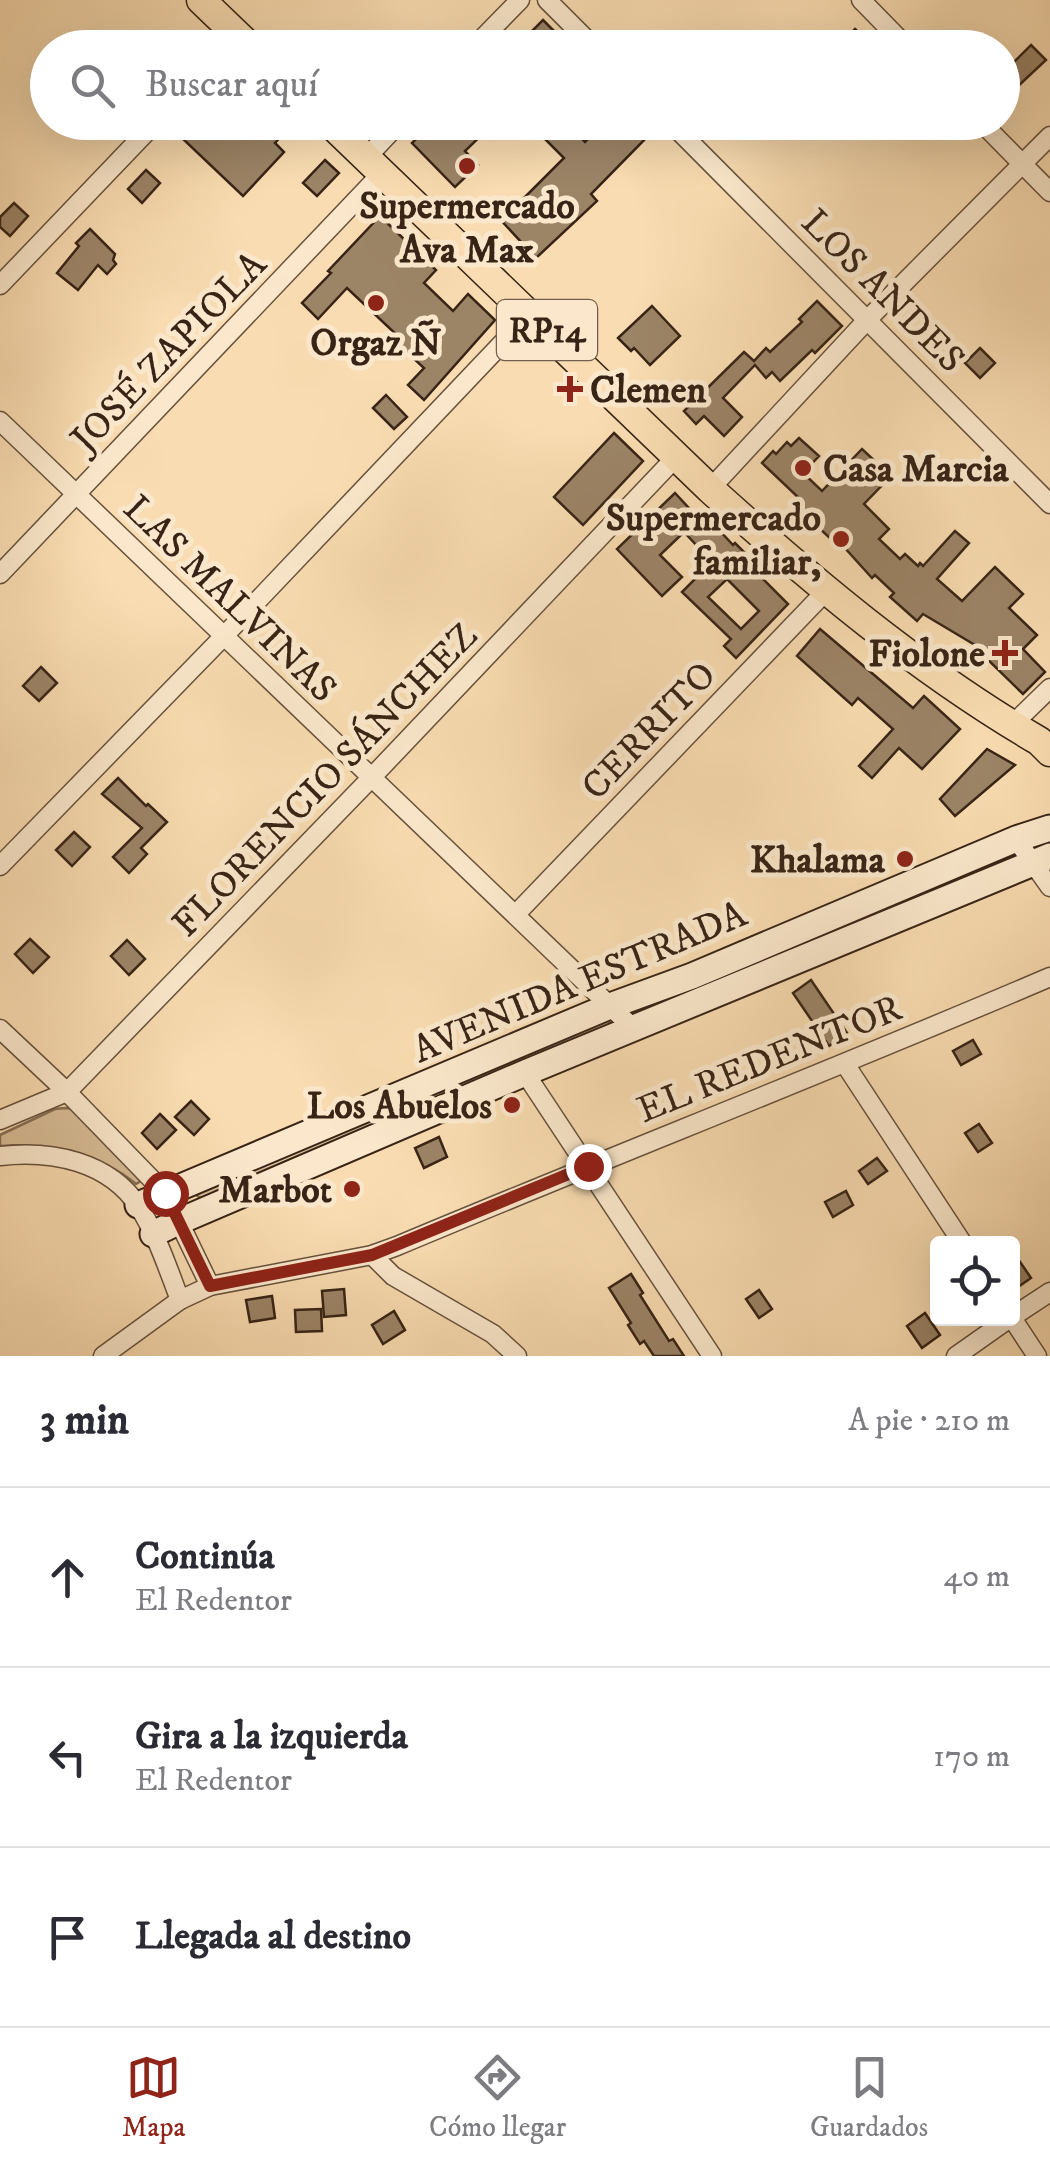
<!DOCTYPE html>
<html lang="es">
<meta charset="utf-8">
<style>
:root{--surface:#fff;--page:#f7f7f7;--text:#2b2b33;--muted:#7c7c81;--line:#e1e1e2;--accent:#8f2418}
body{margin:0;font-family:"IM FELL DW Pica",serif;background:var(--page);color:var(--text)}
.controls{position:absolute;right:30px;bottom:30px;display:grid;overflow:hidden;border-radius:10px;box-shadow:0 10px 40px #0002}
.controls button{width:90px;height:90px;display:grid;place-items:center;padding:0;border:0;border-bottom:2px solid var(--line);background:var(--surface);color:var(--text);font:50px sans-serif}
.stop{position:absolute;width:30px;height:30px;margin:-22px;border:8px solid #8f2418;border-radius:50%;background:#fff}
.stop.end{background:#8f2418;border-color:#fff;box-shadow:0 2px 10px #0008}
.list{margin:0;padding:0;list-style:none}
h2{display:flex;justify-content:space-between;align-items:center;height:130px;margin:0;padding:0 40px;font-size:42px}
h2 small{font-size:32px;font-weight:400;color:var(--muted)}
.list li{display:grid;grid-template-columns:65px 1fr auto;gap:30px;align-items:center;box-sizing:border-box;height:180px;padding:0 40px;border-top:2px solid var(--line)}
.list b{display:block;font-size:38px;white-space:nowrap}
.list p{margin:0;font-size:32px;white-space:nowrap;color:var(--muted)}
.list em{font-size:32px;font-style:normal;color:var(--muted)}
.icon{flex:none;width:55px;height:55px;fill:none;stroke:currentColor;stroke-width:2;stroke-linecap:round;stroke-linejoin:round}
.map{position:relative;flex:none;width:1050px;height:1356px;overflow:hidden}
.search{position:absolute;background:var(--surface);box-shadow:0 10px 40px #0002;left:30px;right:30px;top:30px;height:110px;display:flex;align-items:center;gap:25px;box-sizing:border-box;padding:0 35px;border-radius:55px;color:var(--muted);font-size:38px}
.sheet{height:670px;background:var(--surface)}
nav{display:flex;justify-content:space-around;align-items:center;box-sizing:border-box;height:140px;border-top:2px solid var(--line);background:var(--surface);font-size:28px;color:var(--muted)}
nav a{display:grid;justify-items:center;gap:5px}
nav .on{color:var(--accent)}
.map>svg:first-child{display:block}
</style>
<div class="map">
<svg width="1050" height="1356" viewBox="0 0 1050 1356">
<rect width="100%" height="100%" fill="#f9dcb1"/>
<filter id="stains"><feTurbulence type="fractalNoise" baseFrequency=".002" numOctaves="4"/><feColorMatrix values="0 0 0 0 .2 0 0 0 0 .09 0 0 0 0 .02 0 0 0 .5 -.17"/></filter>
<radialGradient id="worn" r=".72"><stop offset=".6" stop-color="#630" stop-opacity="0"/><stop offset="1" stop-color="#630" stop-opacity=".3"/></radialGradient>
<g fill="#d8bd97" stroke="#887056" stroke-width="2.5">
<polygon points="1006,856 1005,864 707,988 706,983"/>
<polygon points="608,1017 610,1025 455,1091 453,1085"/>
<polygon points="442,1089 446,1098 203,1200 195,1194"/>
<path d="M 65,1108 L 75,1109 L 141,1181 L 136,1184 C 98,1153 48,1143 0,1146 L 0,1135 L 55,1109 Z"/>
</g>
<g fill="#9c8467" stroke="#382416" stroke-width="2.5" fill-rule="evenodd">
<polygon points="543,20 571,48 515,48"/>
<polygon points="855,29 874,48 837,48"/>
<polygon points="1031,45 1046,60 1002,101 1002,74"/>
<polygon points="198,122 294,122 275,143 284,152 243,196 183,139"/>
<polygon points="433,122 495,122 465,151 478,165 455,187 412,143"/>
<polygon points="528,122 566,122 585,142 604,122 649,122 655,129 591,194 597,201 536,258 497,216 516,199 519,203 564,158"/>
<polygon points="325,160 339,173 317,196 303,183"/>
<polygon points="146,170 160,183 142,203 128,189"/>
<polygon points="14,203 28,216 10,236 0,227 0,217"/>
<polygon points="380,216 436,270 424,283 453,311 468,294 495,320 424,400 408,385 424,368 396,342 400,338 347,288 318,319 302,303 331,273 328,271"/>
<polygon points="90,229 115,254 113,260 116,264 107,274 98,265 78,290 57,273 79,246 76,243"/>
<polygon points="817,301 842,326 815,353 812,350 780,381 772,372 766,378 755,365 723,398 742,417 724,436 704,416 696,424 684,411 744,352 754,361 766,348 770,352 802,322 799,319"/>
<polygon points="652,306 680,336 650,365 634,348 631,351 618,338"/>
<polygon points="980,348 995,363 980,378 965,363"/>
<polygon points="386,395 407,417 394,429 373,408"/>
<polygon points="614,433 643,461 583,525 554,497"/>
<polygon points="799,438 819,456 803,473 822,491 862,449 891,476 864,504 889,529 879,539 900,559 905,554 918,566 920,563 923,566 955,531 969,543 937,579 962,601 995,567 1023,594 1009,608 1037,635 1023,649 1045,672 1023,694 982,654 985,651 923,614 917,621 890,597 894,593 875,575 872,578 834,536 831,539 794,505 800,499 762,463 773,451 776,454 787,442 791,446"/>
<path d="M 675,493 L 701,521 L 706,516 L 733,545 L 735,543 L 747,555 L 743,559 L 788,604 L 736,658 L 724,646 L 731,639 L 682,592 L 712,562 L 684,532 L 660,555 L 682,577 L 662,596 L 617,549 ZM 727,579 L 759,611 L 741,629 L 708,597 Z"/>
<polygon points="820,629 913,708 924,696 960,729 922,769 899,748 872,778 859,766 893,729 858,698 852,705 797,656"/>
<polygon points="41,667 57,683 39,701 23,686"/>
<polygon points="987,749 1015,765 955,816 940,799"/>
<polygon points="118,778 146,806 148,804 167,822 141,848 147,854 129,873 113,857 142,828 102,794"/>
<polygon points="74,832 90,847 72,866 56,850"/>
<polygon points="30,939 49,957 33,973 15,954"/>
<polygon points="127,940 145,959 129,975 111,956"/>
<polygon points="811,980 847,1033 829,1046 793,993"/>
<polygon points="973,1040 981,1054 961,1065 953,1051"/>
<polygon points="191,1101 209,1119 194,1135 175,1117"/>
<polygon points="160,1114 176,1130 157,1149 142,1133"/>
<polygon points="979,1124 992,1143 978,1152 965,1133"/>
<polygon points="439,1137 447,1157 424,1168 415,1148"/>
<polygon points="877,1158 887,1171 868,1184 859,1171"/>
<polygon points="846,1191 853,1205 833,1217 825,1202"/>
<polygon points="1012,1250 1031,1278 1018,1287 1012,1278"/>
<polygon points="631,1274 643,1293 640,1295 669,1341 673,1339 684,1356 654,1356 644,1341 640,1344 628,1325 631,1323 609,1288"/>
<polygon points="344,1289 346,1315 324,1317 322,1291"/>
<polygon points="759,1290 772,1309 759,1318 746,1299"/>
<polygon points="272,1296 275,1318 250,1322 246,1300"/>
<polygon points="321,1309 322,1331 296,1332 295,1310"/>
<polygon points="394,1311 405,1330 383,1344 372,1325"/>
<polygon points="925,1313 940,1335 922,1348 907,1326"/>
</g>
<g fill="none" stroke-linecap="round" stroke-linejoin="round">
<g stroke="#68523d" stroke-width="21">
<g id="minor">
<polyline points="547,0 595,48"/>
<polyline points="861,0 908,48"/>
<polyline points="473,48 520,0"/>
<polyline points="670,122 1050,504"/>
<polyline points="981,122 1050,192"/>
<polyline points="366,158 400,122"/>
<polyline points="0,285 156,122"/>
<polyline points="0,421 634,1029"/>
<polyline points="710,489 868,319 1050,136"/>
<polyline points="0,574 382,173"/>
<polyline points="1012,725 1050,688"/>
<polyline points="1016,839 1050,887"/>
<polyline points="0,866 223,637 530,314"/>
<polyline points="516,914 827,590"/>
<polyline points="0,1029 67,1092 165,1193 210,1286"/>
<polyline points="845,1064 963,1244"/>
<polyline points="525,1073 712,1356"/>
<polyline points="0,1120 67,1092 372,777 677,456"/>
<path d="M 0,1156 C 51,1150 109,1161 139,1207 C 157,1235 168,1269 180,1300"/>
<polyline points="372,1255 393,1276 493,1334 517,1356"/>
<polyline points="1012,1317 1050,1292"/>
<polyline points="1012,1318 1037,1356"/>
<path d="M 103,1356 L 180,1300 L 210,1286 L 372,1255 L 397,1246 C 614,1155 833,1070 1050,977"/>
<polyline points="956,1356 1010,1318"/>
</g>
</g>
<g stroke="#382416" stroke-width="29">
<g id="secondary">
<polyline points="138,1205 610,1006 692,976 1016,839 1050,828"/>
<polyline points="153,1234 180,1221 525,1073 1050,856"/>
</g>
</g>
<g stroke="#382416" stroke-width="31">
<g id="primary">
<polyline points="201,0 251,48"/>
<path d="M 329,122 L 710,489 C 812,581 919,671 1039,741 L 1050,752"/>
</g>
</g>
<use href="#minor" stroke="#fbe8cc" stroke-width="18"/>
<use href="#secondary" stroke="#fbe8cc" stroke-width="25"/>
<use href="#primary" stroke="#f9dcb1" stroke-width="28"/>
</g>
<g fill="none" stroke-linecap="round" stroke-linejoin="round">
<polyline stroke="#8f2418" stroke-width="12" points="165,1193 210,1286 372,1255 588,1166"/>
</g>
<g fill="#8f2418" stroke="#fbe8cc" stroke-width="4">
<circle cx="467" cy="166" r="10"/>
<circle cx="376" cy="303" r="10"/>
<path d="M565 374h10v10h10v10h-10v10h-10v-10h-10v-10h10z"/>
<circle cx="803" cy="468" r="10"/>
<circle cx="841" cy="539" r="10"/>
<path d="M1000 638h10v10h10v10h-10v10h-10v-10h-10v-10h10z"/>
<circle cx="905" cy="859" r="10"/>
<circle cx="512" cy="1105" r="10"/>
<circle cx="352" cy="1189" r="10"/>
</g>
<g text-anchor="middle" stroke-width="10" stroke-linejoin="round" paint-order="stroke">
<rect fill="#fbe8cc" stroke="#725f4d" stroke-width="2.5" x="497" y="300" width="100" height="60" rx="8"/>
<g font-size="35" font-weight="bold" fill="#382416">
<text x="547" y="342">RP14</text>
</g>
<g font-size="38" font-weight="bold" fill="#382416" stroke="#fbe8cc" text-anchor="end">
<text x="467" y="218" text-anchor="middle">Supermercado<tspan x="467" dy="44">Ava Max</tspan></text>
<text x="376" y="355" text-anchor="middle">Orgaz Ñ</text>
<text x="590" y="402" text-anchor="start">Clemen</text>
<text x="823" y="481" text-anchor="start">Casa Marcia</text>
<text x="821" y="530">Supermercado<tspan x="821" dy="44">familiar,</tspan></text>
<text x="985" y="666">Fiolone</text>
<text x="885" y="872">Khalama</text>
<text x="492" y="1118">Los Abuelos</text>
<text x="332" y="1202">Marbot</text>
</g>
<g font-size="38" fill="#382416" stroke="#fbe8cc">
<text transform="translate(884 290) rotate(45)" y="13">LOS ANDES</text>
<text transform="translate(168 351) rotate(-46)" y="13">JOSÉ ZAPIOLA</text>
<text transform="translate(231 598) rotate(44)" y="13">LAS MALVINAS</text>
<text transform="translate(648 730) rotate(-46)" y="13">CERRITO</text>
<text transform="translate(324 779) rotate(-46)" y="13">FLORENCIO SÁNCHEZ</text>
<text transform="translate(579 981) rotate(-23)" y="13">AVENIDA ESTRADA</text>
<text transform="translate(769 1058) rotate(-22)" y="13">EL REDENTOR</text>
</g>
</g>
<rect width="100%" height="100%" filter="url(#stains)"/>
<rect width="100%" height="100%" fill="url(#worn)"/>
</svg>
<div class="controls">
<button><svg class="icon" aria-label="locate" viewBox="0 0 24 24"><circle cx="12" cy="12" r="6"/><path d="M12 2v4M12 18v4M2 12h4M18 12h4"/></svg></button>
</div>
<div class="stop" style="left:165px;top:1193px"></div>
<div class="stop end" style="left:588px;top:1166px"></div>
<div class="search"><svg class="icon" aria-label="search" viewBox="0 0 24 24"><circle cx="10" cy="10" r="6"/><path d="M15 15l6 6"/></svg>Buscar aquí</div>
</div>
<section class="sheet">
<h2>3 min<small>A pie · 210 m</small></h2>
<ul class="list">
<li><svg class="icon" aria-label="ahead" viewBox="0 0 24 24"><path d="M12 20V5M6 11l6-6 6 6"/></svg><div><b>Continúa</b><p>El Redentor</p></div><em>40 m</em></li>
<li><svg class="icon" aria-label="left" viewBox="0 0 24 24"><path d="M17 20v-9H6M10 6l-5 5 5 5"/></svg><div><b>Gira a la izquierda</b><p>El Redentor</p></div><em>170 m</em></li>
<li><svg class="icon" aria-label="arrive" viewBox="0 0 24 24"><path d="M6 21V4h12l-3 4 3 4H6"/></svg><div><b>Llegada al destino</b></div></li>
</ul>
</section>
<nav>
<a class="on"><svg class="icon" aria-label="map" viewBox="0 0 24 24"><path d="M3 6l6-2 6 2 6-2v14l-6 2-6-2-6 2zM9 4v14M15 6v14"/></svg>Mapa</a>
<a><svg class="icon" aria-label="directions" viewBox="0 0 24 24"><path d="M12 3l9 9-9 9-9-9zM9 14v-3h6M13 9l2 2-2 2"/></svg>Cómo llegar</a>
<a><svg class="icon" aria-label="saved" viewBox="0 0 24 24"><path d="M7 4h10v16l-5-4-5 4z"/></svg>Guardados</a>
</nav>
